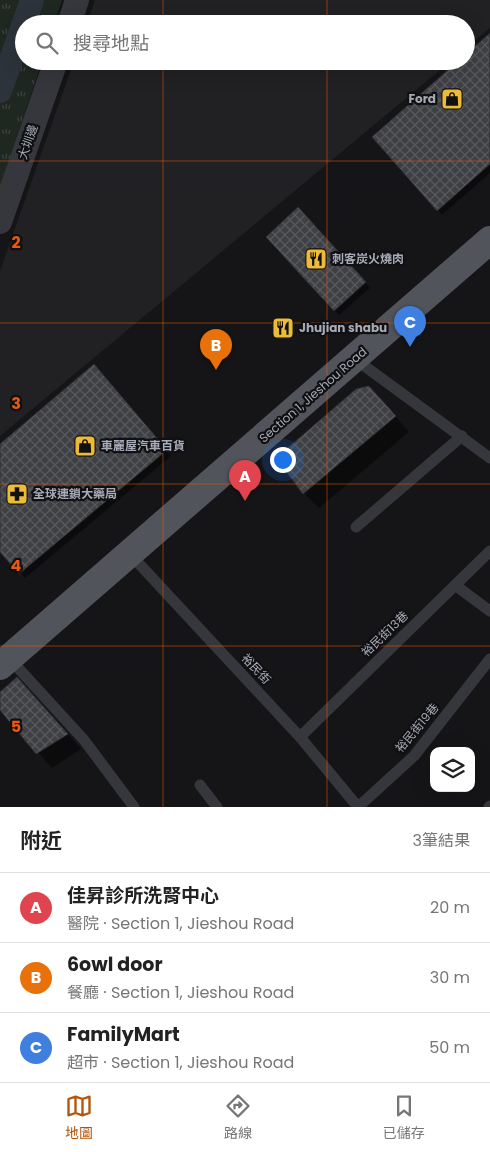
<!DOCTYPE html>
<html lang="zh-TW">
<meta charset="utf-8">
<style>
:root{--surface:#fff;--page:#f6f6f6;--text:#222;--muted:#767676;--line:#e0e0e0;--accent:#b45309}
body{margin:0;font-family:Poppins,"Noto Sans TC",sans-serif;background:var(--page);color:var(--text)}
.controls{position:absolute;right:15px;bottom:15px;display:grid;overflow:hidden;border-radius:10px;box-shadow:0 5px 20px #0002}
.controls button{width:45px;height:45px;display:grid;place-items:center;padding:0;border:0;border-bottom:1px solid var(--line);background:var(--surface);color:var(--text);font:25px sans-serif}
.you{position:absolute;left:282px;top:459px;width:18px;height:18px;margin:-12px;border:4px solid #fff;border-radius:50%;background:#1a73e8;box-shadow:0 0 0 8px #1a73e833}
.badge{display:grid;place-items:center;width:32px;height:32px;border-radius:50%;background:var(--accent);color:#fff;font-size:16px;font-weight:700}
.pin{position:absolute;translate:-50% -41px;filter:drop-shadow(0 1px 2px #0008)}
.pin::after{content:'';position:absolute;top:26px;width:18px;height:15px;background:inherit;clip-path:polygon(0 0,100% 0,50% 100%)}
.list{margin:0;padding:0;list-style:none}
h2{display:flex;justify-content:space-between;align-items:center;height:65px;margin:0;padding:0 20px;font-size:21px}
h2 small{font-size:16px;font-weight:400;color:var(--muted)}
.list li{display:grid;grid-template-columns:32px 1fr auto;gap:15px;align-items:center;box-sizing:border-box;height:70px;padding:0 20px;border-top:1px solid var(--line)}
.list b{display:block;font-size:19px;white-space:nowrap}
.list p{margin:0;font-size:16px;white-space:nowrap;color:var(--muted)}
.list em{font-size:16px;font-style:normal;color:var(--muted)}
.icon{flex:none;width:28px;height:28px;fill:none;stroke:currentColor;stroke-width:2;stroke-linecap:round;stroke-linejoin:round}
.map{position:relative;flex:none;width:490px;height:807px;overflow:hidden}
.search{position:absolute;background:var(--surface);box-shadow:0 5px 20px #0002;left:15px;right:15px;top:15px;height:55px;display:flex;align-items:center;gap:12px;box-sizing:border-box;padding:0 18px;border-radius:28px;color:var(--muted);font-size:19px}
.sheet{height:275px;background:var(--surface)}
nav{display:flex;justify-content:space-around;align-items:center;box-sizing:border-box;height:70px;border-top:1px solid var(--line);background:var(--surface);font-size:14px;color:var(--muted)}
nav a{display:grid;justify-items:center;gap:2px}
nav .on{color:var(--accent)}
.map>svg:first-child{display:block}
</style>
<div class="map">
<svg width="490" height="807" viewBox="0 0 490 807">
<defs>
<pattern id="park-tufts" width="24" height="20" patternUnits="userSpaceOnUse" patternTransform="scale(1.25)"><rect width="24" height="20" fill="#1f2721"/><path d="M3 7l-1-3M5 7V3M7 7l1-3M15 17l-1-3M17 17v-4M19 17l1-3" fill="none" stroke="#3d443f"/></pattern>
<pattern id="building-cross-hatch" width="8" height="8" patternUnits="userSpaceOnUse" patternTransform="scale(1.25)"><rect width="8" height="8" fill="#3f4044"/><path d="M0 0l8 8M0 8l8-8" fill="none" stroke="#58595d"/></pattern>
</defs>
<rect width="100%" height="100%" fill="#151517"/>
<g fill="#212124">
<polygon points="95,0 490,0 490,28 466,48 466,24 87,24"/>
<polygon points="74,61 451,61 0,436 0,271"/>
</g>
<polygon fill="url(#park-tufts)" points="0,0 62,0 54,24 24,24 24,61 42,61 0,188"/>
<g fill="#0007">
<polygon points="490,35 490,173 442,215 438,210 466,61"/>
<polygon points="303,214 370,288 339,315 268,237"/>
<polygon points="99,371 171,456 25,578 0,550 0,451"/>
<polygon points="383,402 409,432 319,508 304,493 278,459"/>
<polygon points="31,693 81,749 52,768 0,708 0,694"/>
</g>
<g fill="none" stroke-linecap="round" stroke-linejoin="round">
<polyline stroke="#2c333a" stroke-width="24" points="0,91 32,0"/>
</g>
<g fill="url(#building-cross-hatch)" stroke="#2f2f33">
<polygon points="490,33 490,164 437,211 372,137 458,61 466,61 466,54"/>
<polygon points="298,207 366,282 334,311 266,237"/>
<polygon points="94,364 167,450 19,574 0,552 0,444"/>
<polygon points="369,386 396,416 303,494 276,458 356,389"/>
<polygon points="17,677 68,734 36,754 0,710 0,692"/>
</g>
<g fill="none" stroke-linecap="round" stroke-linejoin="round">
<g stroke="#36373c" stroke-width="11">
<polyline points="355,359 490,458"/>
<polyline points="356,527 462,436"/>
<polyline points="130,554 300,737 358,807 414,756 490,659"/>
<polyline points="455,585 490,611"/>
<polyline points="9,658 84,740 134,807"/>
<polyline points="300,737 490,551"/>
<polyline points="200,785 217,807"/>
<polyline points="489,807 490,806"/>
</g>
<g stroke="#36373c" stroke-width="24">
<polyline points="69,24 77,0"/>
<polyline points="0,222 56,61"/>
</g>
<polyline stroke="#52545b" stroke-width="28" points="0,666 490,240"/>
</g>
<path fill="none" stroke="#e8590c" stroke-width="1" stroke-opacity="0.55" d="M 163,0 L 163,24M 327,0 L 327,24M 163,61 L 163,807M 327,61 L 327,807M 0,161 L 490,161M 0,323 L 490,323M 0,484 L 490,484M 0,646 L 490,646"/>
<defs>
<g id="shop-square" transform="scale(1.125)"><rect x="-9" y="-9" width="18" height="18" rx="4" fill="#ecbb38" stroke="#101012"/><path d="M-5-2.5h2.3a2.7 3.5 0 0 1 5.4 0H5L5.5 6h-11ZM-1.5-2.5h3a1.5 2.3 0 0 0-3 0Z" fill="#111"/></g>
<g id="restaurant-square" transform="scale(1.125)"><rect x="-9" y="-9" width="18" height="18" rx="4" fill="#ecbb38" stroke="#101012"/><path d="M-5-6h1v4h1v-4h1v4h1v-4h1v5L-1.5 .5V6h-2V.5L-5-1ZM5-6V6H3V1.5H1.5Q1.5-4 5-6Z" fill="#111"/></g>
<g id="pharmacy-square" transform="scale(1.125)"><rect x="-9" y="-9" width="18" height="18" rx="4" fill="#ecbb38" stroke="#101012"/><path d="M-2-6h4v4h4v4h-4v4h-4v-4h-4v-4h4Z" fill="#111"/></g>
</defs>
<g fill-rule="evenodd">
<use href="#shop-square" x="452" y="99"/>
<use href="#restaurant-square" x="316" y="259"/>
<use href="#restaurant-square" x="283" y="328"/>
<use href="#shop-square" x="85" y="446"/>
<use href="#pharmacy-square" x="17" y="494"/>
</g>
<g text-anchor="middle" stroke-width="4.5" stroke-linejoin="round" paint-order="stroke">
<g font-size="12" font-weight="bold" fill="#a7abb7" stroke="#101012" text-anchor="start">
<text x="436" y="103" text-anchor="end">Ford</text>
<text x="332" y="263">刺客炭火燒肉</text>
<text x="299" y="332">Jhujian shabu</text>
<text x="101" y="450">車麗屋汽車百貨</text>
<text x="33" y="498">全球連鎖大藥局</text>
</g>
<g font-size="12" fill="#a7abb7" stroke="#101012">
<text transform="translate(28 142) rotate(-71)" y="4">大圳邊</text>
<text transform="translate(313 395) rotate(-41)" y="4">Section 1, Jieshou Road</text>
<text transform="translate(385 634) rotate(-44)" y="4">裕民街13巷</text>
<text transform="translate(256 669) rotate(47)" y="4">裕民街</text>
<text transform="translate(417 728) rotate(-50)" y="4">裕民街19巷</text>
</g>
</g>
<g font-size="16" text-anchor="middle" font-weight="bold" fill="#e8590c" stroke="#101012" stroke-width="4.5" stroke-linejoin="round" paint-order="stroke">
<text x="16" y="248">2</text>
<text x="16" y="409">3</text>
<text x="16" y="571">4</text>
<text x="16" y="732">5</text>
</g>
</svg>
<div class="controls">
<button><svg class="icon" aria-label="layers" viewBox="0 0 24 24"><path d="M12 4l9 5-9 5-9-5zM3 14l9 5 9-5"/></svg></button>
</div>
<div class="you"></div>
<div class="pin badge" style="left:245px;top:501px;background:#e0444e">A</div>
<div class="pin badge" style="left:216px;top:370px;background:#e8710a">B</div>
<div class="pin badge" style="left:410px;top:347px;background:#3f7fe0">C</div>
<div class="search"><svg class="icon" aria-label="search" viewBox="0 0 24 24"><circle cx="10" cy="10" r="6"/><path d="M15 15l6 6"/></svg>搜尋地點</div>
</div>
<section class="sheet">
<h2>附近<small>3筆結果</small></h2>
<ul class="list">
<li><span class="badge" style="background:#e0444e">A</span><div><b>佳昇診所洗腎中心</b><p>醫院 · Section 1, Jieshou Road</p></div><em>20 m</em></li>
<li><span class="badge" style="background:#e8710a">B</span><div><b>6owl door</b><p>餐廳 · Section 1, Jieshou Road</p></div><em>30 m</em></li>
<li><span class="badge" style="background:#3f7fe0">C</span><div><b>FamilyMart</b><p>超市 · Section 1, Jieshou Road</p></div><em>50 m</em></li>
</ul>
</section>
<nav>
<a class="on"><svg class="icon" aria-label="map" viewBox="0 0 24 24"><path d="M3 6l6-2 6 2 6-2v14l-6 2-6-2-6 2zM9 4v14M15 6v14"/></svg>地圖</a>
<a><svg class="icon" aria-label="directions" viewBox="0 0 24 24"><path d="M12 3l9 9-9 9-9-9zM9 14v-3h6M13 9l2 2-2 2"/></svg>路線</a>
<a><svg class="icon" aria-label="saved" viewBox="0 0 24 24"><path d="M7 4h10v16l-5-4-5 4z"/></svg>已儲存</a>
</nav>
